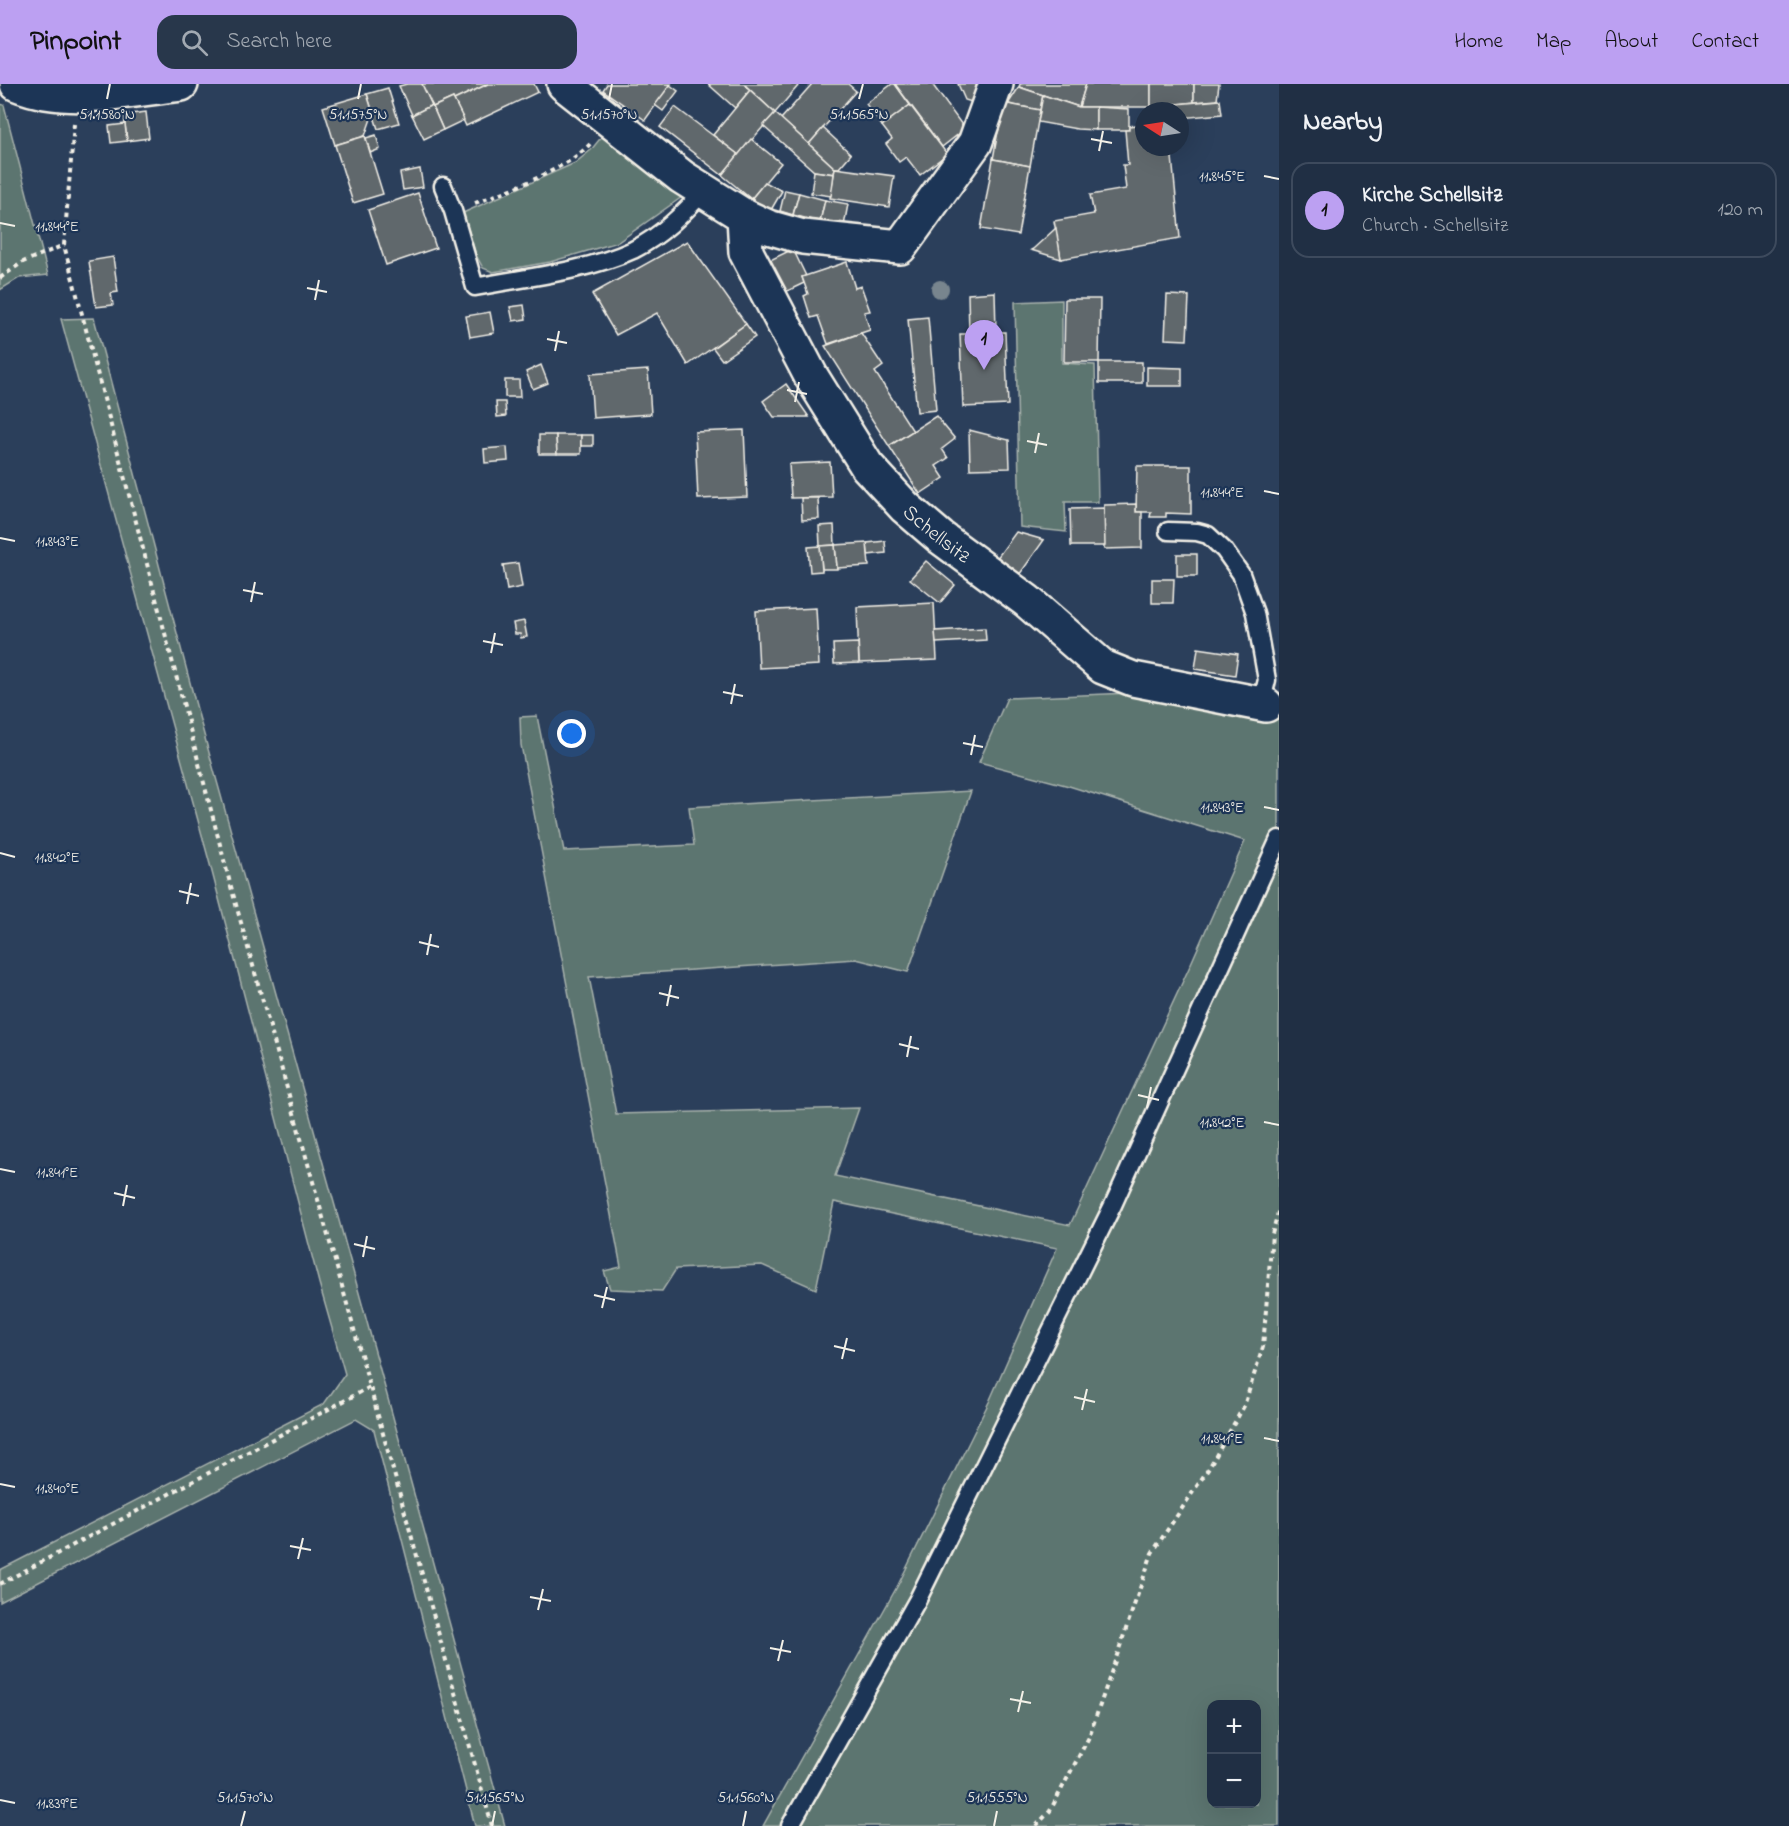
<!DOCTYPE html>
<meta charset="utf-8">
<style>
:root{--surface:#202f44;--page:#28374b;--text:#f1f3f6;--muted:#a2a9b2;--line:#3d4a5d;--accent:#bca0f2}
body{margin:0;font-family:"Indie Flower",sans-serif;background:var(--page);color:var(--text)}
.controls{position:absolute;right:18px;bottom:18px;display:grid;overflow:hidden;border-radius:12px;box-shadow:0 6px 24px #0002}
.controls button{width:54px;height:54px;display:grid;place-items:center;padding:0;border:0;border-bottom:2px solid var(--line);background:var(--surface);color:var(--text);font:30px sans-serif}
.compass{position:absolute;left:1135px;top:18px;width:54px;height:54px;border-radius:50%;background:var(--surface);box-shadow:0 6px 24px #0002;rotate:282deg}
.you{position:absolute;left:572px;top:650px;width:21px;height:21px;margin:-15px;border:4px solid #fff;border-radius:50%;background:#1a73e8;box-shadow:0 0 0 9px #1a73e833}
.badge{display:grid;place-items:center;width:39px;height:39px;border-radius:50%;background:var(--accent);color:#111;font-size:20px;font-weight:700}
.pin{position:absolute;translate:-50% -50px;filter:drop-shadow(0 2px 3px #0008)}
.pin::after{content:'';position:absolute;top:32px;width:21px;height:18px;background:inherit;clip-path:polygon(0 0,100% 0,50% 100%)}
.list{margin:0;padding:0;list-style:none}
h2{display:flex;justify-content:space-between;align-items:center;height:78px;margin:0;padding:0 24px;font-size:26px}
h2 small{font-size:20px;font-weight:400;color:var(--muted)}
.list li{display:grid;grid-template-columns:39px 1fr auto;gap:18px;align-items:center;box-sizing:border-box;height:96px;margin:0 12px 12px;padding:0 12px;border:2px solid var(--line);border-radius:18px}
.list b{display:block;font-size:22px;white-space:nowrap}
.list p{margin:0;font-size:20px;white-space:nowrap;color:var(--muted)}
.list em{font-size:20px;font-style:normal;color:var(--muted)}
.icon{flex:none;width:33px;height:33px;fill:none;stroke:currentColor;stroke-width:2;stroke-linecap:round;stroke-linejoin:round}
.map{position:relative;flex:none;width:1279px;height:1742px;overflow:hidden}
header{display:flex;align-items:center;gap:36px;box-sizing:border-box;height:84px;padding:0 30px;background:var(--accent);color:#111}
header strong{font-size:28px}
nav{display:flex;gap:33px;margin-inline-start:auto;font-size:21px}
.search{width:420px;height:54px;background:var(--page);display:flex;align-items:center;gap:15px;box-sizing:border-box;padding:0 21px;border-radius:18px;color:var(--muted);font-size:22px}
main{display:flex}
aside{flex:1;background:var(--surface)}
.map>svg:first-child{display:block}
</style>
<header>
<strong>Pinpoint</strong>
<div class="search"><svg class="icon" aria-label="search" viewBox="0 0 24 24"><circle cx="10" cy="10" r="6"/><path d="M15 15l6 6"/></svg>Search here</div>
<nav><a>Home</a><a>Map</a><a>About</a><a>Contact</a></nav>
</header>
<main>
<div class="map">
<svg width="1279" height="1742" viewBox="0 0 1279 1742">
<rect width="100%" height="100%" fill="#2b3f5b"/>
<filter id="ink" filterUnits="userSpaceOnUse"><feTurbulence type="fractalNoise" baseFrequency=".0167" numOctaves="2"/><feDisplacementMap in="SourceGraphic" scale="12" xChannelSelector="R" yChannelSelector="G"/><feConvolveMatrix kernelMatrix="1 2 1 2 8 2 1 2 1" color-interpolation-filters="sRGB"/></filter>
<g filter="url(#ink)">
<g fill="#5c7470" stroke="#a8b2ac" stroke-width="1.5" fill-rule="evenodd">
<polygon points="0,20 4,21 48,191 19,194 0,206"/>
<polygon points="603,51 682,113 618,158 550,178 493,188 483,184 476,171 463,129 575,79 591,66"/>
<polygon points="1062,216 1062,279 1095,281 1098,418 1065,418 1066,448 1020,443 1015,218"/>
<polygon points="94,234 198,629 353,1187 505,1742 475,1742 374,1346 356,1335 0,1518 0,1486 324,1320 345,1290 319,1199 211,784 61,235"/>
<path d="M 1131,609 L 1279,631 L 1279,1742 L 763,1742 L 898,1501 L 989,1318 L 1057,1164 L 834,1118 L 816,1205 L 762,1181 L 676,1185 L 662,1207 L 610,1205 L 604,1187 L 621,1183 L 521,661 L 520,633 L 537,632 L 564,767 L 694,761 L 689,723 L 971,707 L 908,888 L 856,875 L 589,893 L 616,1030 L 859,1024 L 835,1092 L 1070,1141 L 1189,884 L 1245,757 L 1069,702 L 979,678 L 1007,614 ZM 1212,1620 L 1256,1620 L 1256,1720 L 1212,1720 Z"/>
</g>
<g fill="#61676c" stroke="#f4f1e8" stroke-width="1.5">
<polygon points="407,0 422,0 432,21 412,31 399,2"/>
<polygon points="422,0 488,0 454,16 453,14 433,23"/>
<polygon points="488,0 534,0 538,8 466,42 454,16"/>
<polygon points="607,0 671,0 645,36 603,6"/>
<polygon points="708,0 744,0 750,6 735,24"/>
<polygon points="744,0 796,0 798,2 775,29"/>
<polygon points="812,0 848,0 856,7 809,60 781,35"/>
<polygon points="892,0 895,0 910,21 882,42 866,20"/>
<polygon points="895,0 932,0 965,45 942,63"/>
<polygon points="958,0 978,0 975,19 965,16"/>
<polygon points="1020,0 1086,0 1079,23 1019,3"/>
<polygon points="1086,0 1151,0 1151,23 1079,23"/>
<polygon points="1151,0 1194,0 1194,18 1151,23"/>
<polygon points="1194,0 1219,0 1217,16 1194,18"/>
<polygon points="670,1 678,7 663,27 655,21"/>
<polygon points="1019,3 1043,11 1040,26 1008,20"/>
<polygon points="388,4 399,39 378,45 367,10"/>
<polygon points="750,6 775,29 739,71 713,51"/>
<polygon points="367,10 373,29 365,52 335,61 323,23"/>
<polygon points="1043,11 1079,23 1096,23 1096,46 1077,45 1038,38"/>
<polygon points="453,14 464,36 443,46 433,23"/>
<polygon points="1220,16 1222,30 1180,34 1180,27 1177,27 1176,20"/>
<polygon points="1003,19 1040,26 1030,82 993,75"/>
<polygon points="432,21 443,46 424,55 412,31"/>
<polygon points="910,21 947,70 920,91 906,73 899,78 886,60 892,55 882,42"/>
<polygon points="675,23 739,71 722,91 660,43"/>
<polygon points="1096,23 1129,25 1129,46 1096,46"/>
<polygon points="146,28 149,54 127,57 124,31"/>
<polygon points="775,29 835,84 834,90 814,87 763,42"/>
<polygon points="125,40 127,57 111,59 109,42"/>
<polygon points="1144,40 1144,63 1171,63 1180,154 1061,175 1054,137 1094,130 1090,111 1126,105 1123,81 1128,81 1125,46 1129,46 1129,42"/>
<polygon points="823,44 851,70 839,84 835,84 809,60"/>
<polygon points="376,51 380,65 370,69 366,54"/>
<polygon points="365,52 383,110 353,119 335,61"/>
<polygon points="751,55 781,79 751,115 722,91"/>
<polygon points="993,75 1030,82 1018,151 981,145"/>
<polygon points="835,84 894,92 889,123 830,114"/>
<polygon points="420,85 423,103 403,106 400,89"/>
<polygon points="814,87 834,90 831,112 811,109"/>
<polygon points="765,98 782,107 771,126 751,115"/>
<polygon points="785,106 799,109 793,131 780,127"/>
<polygon points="418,109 436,164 386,181 368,126"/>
<polygon points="799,109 825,116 820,138 793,131"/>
<polygon points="825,116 848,120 844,142 820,138"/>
<polygon points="1056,144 1061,175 1031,166 1033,165"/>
<polygon points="687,157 746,240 688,281 657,229 616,251 592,210"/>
<polygon points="793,165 806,192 802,193 804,199 781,210 766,178"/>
<polygon points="113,173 118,208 111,209 113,221 96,223 89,177"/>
<polygon points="847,178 855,204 861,202 870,227 864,228 870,246 828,260 818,232 811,234 804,212 808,210 802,193"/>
<polygon points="995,208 996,248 1005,248 1008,321 963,323 960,250 969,250 968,210"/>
<polygon points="1167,211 1189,212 1187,256 1165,255"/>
<polygon points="1065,215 1100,215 1099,278 1064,278"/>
<polygon points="524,221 526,235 513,237 510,223"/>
<polygon points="490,228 494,249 470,253 466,232"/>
<polygon points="928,233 936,326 917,328 908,235"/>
<polygon points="746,240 755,253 722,276 713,264"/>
<polygon points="861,249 883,282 875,288 913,347 889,362 825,262"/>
<rect x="1099" y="278" width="43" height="21"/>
<polygon points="541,281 548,299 533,305 526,288"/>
<polygon points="1147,283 1182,284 1182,302 1147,302"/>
<polygon points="648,286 651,330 593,334 590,290"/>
<polygon points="505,296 519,296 520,313 505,313"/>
<polygon points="786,300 809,333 774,333 763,317"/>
<polygon points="496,318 505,318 506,332 497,333"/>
<polygon points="936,332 955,355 942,365 948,374 936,382 944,394 920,410 889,362"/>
<polygon points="744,346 747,413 698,415 695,348"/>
<polygon points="969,346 1009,356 1010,384 970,385"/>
<polygon points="539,351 556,351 557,370 539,370"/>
<polygon points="556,351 581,351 581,370 557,370"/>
<rect x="581" y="351" width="12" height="11"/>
<polygon points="507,363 508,377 485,379 484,365"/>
<polygon points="830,378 832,413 791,414 789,380"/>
<polygon points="1137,382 1191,382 1191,430 1166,429 1166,433 1150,433 1151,428 1136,428"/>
<polygon points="801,414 818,414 819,435 802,436"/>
<polygon points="1136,420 1136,428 1142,428 1142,464 1104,465 1104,421"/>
<polygon points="1104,424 1105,462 1071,462 1070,425"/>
<polygon points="834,441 835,461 820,462 819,442"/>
<polygon points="1016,448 1044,456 1017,494 994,478"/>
<polygon points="885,457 886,469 868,471 867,459"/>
<polygon points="867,459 869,482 837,484 835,461"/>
<polygon points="835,461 837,485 822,485 820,462"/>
<polygon points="820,462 822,487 810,488 808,463"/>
<rect x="1177" y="470" width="20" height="22"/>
<polygon points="926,477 955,501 940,519 910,495"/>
<polygon points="518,479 522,503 507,506 503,481"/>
<polygon points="1152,495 1174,495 1173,519 1152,519"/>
<polygon points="934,519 937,576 859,579 857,523"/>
<polygon points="816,524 819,581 759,584 756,527"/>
<polygon points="524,537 527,553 521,554 520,550 515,550 513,539"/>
<polygon points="985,544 986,556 936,559 935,547"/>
<polygon points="858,559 859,579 834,580 833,560"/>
<polygon points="1198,564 1238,570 1235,591 1195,585"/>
</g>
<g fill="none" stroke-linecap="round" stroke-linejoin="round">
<g stroke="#f4f1e8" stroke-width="21">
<g id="service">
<path d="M 443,102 L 453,127 L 475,203 C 526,193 585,188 633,166 C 661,152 683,130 704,107"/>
<polyline points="1168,447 1197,448 1208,451 1224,466 1241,490 1255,529 1267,596 1261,620"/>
<polyline points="790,1742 918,1515 1113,1121 1279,755"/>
</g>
</g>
<g stroke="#f4f1e8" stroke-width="38">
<g id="minor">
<path id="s1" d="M 564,0 L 682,93 L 744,132 L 746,168 L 811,292 L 867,382 L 905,423 L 940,453 L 1027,517 L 1103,583 L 1133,595 L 1266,621"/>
<polyline points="744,132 768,143 803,153 900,163 975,59 996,0"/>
</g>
</g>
<g stroke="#f4f1e8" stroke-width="38">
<path id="tertiary" d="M 17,0 C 69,21 127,6 181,0"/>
</g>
<g stroke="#f4f1e8" stroke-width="4" stroke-dasharray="4.5 4.5" stroke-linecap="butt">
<polyline points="74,40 64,161 230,799 492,1742"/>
<path d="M 475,119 C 507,107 568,85 590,60"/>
<polyline points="0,194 23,178 64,161"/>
<polyline points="0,1500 372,1302"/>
<polyline points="1036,1742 1050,1727 1089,1653 1152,1469 1209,1384 1244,1322 1263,1263 1272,1150 1279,1125"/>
</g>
<use href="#service" stroke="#1d3557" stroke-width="16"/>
<use href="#minor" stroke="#1d3557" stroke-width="33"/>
<use href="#tertiary" stroke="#1d3557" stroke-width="33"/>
</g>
<circle fill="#78858e" cx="940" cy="205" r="9"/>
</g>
<path fill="none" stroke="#f4f1e8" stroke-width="2" d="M 107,15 L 110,0M 358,15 L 361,0M 609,15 L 612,0M 859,15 L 863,0M 1091,55 L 1112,59M 1099,67 L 1103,47M 1264,92 L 1279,95M 0,139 L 15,142M 307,204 L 327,208M 315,216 L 319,196M 547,255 L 567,259M 555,267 L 559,247M 787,306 L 807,310M 795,318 L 799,298M 1027,357 L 1047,361M 1035,369 L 1039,349M 1264,407 L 1279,410M 0,454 L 15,457M 243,506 L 263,510M 251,518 L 255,498M 483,557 L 503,561M 491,569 L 495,549M 723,608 L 743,612M 731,620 L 735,600M 963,659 L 983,663M 971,671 L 975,651M 1264,723 L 1279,726M 0,769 L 15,773M 179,807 L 199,812M 187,820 L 191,799M 419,858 L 439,863M 427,871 L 431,850M 659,909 L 679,914M 667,922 L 671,901M 899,960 L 919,965M 907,973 L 911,952M 1138,1011 L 1159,1016M 1147,1024 L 1151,1003M 1264,1038 L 1279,1041M 0,1085 L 15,1088M 114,1109 L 135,1114M 123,1122 L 127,1101M 354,1160 L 375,1165M 363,1173 L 367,1152M 594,1211 L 615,1216M 602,1224 L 607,1203M 834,1262 L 855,1267M 842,1275 L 847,1254M 1074,1313 L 1095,1318M 1082,1326 L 1087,1305M 1264,1354 L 1279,1357M 0,1400 L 15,1403M 290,1462 L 311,1466M 298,1475 L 303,1454M 530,1513 L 551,1517M 538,1526 L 543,1505M 770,1564 L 791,1568M 778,1577 L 783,1556M 1010,1615 L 1031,1619M 1018,1628 L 1023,1607M 0,1716 L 15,1719M 241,1742 L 245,1727M 492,1742 L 495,1727M 743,1742 L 746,1727M 994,1742 L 997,1727"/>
<g text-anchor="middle" stroke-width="4.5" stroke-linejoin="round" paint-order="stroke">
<g font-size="21" fill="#f4f1e8" stroke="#1d3557">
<text dy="7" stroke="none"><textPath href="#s1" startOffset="603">Schellsitz</textPath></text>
</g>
</g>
<g font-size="15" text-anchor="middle" fill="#f4f1e8" stroke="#1d3557" stroke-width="4.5" stroke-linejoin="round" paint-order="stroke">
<text x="107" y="35">51.1580°N</text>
<text x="358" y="35">51.1575°N</text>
<text x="609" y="35">51.1570°N</text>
<text x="859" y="35">51.1565°N</text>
<text x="1222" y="97">11.845°E</text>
<text x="57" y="147">11.844°E</text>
<text x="1222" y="413">11.844°E</text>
<text x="57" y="462">11.843°E</text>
<text x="1222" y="728">11.843°E</text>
<text x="57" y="778">11.842°E</text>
<text x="1222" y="1043">11.842°E</text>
<text x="57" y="1093">11.841°E</text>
<text x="1222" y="1359">11.841°E</text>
<text x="57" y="1409">11.840°E</text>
<text x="245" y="1718">51.1570°N</text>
<text x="495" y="1718">51.1565°N</text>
<text x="746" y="1718">51.1560°N</text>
<text x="997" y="1718">51.1555°N</text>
<text x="57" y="1724">11.839°E</text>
</g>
</svg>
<div class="controls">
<button>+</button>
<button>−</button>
</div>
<svg class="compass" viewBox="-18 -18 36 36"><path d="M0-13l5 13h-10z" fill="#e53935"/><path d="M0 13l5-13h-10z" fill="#a2a9b2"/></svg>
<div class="you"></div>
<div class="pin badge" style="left:984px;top:286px">1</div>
</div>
<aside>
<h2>Nearby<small></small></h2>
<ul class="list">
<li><span class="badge">1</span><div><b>Kirche Schellsitz</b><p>Church · Schellsitz</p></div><em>120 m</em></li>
</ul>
</aside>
</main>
